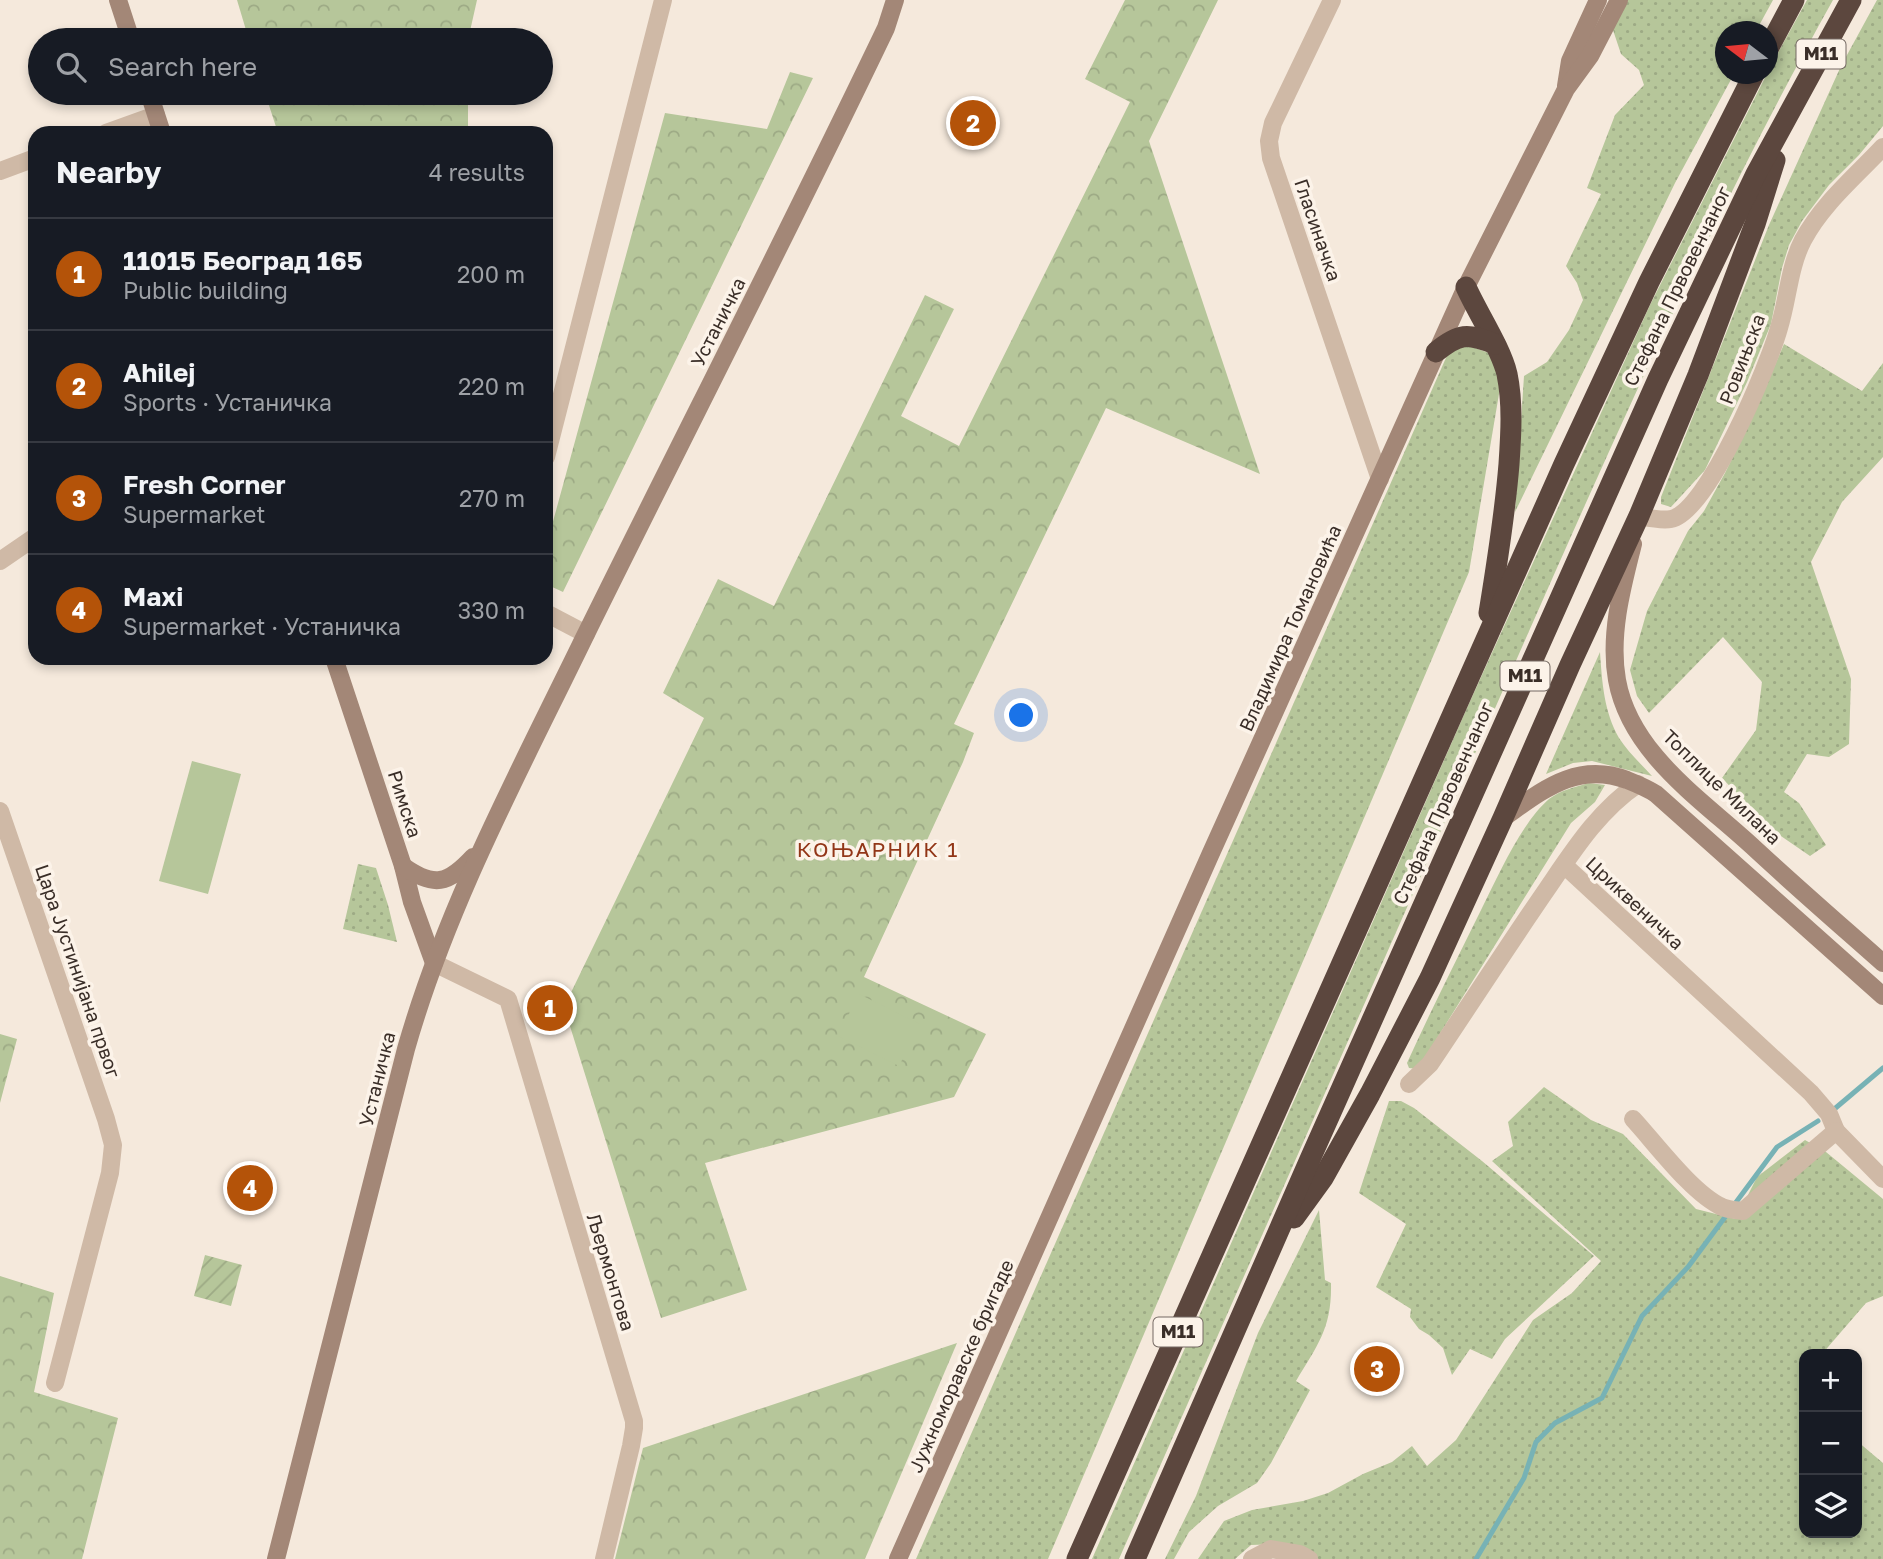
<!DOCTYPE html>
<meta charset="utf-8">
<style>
:root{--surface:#171b24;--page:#20242c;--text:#f1f3f6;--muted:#9ea1a6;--line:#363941;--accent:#b45309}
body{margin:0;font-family:"Golos Text",sans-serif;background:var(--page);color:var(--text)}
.controls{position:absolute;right:21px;bottom:21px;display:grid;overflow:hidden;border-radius:14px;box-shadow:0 4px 10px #0003}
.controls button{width:63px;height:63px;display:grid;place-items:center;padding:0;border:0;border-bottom:2px solid var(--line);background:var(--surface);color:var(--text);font:35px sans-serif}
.compass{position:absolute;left:1715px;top:21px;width:63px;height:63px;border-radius:50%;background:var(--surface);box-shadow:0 4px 10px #0003;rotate:286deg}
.you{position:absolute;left:1022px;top:716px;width:24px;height:24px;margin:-18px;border:5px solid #fff;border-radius:50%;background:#1a73e8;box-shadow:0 0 0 10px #1a73e833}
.badge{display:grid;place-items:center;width:46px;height:46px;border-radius:50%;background:var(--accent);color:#fff;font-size:23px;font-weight:700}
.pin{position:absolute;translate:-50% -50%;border:4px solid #fff;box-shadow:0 2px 7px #0006}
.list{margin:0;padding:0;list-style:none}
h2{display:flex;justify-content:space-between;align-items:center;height:91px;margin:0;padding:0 28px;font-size:30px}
h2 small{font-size:23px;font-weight:400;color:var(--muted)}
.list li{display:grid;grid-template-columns:46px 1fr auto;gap:21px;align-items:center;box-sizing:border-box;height:112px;padding:0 28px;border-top:2px solid var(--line)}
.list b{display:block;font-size:26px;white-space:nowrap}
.list p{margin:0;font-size:23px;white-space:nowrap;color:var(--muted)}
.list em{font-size:23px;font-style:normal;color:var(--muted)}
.icon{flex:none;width:38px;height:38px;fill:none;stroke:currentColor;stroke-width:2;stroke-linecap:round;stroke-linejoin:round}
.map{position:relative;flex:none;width:1883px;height:1559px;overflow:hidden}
.search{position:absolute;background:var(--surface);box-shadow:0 4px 10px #0003;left:28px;top:28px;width:525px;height:77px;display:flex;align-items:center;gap:18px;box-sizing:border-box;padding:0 24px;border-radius:38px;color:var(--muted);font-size:26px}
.panel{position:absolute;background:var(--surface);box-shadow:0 4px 10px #0003;left:28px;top:126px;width:525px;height:539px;border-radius:21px}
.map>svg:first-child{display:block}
</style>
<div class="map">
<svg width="1883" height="1559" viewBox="0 0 1883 1559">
<defs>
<pattern id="grass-dots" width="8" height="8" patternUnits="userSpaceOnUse" patternTransform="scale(1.75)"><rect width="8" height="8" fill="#b6c69a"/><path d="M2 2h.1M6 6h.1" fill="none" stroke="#9daa85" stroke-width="1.8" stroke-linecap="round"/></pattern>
<pattern id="forest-crowns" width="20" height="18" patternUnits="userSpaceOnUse" patternTransform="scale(1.75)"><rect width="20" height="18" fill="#b6c69a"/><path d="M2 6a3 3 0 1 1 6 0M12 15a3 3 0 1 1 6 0" fill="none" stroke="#9daa85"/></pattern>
<pattern id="garden-furrows" width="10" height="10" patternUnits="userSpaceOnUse" patternTransform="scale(1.75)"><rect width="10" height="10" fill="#b6c69a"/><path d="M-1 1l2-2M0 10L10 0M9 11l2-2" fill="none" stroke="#9daa85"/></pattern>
</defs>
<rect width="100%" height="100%" fill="#f5e9dc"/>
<g fill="url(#grass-dots)">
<polygon points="1627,0 1773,0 1756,31 1726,32 1726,74 1734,74 1675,183 1515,512 1524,376 1547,362 1569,330 1583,300 1577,283 1566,266 1601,194 1587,188 1615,115 1644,85 1639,70 1621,54 1612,27"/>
<path d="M 1807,0 L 1833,0 C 1701,236 1594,484 1485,731 C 1363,1007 1241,1283 1119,1559 L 1092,1559 L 1467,708 L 1650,305 L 1774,60 Z"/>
<polygon points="1877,0 1883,0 1883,126 1859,155 1829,185 1802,221 1789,245 1782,268 1771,324 1747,382 1705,470 1671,507 1661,504 1661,497 1769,225 1841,66"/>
<polygon points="1464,344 1489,353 1501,382 1469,572 1048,1559 916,1559 1449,351"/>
<polygon points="1784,344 1862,391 1883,363 1883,457 1842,502 1811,562 1851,679 1849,744 1829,757 1807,754 1784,792 1799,803 1826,845 1810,856 1772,830 1722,778 1756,730 1762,682 1723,637 1649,713 1637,696 1630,670 1647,611 1688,531 1704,511 1725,473 1757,407"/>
<path d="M 1600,652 C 1602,682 1604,712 1619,738 C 1628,752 1641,764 1652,776 L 1592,761 L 1573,763 L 1546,774 Z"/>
<path d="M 1589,783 L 1605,785 L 1595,802 L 1571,823 L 1418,1069 L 1409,1068 L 1407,1063 C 1431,1010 1457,959 1482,908 C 1498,876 1522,822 1549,799 C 1561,790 1575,787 1589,783 Z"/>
<polygon points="358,864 376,868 388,905 397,942 343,929"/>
<polygon points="1544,1087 1591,1120 1623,1134 1696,1209 1736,1219 1757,1177 1805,1140 1826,1152 1883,1199 1883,1296 1866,1303 1822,1354 1804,1354 1804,1533 1857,1533 1857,1441 1883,1463 1883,1559 1318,1559 1275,1544 1251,1545 1235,1559 1198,1559 1224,1521 1252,1510 1303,1501 1328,1493 1363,1474 1392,1462 1412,1446 1427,1466 1456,1440 1533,1320 1572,1293 1601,1261 1492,1161 1513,1146 1508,1122"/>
<polygon points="1389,1101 1401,1101 1414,1108 1482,1161 1594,1256 1505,1339 1492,1359 1470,1349 1452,1375 1443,1348 1429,1335 1419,1329 1410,1317 1411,1309 1376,1287 1406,1224 1359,1193"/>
<path d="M 1319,1210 L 1325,1280 L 1331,1283 C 1332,1328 1318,1344 1296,1381 L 1310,1390 L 1271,1463 L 1257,1483 L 1218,1506 L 1189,1532 L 1174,1559 L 1165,1559 L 1196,1496 L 1258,1333 Z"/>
</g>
<g fill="url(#forest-crowns)">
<polygon points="237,0 477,0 468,40 249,40"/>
<polygon points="1125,0 1218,0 1149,141 1260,474 1106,408 954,724 974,733 963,762 864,977 986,1034 954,1097 705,1163 747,1290 661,1318 564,1007 704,718 663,693 718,579 774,606 925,295 954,309 901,416 959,446 1130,102 1085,79"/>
<polygon points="790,72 813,78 563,592 546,584 546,547 665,113 767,129"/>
<polygon points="265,93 468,93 468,133 278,133"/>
<polygon points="0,1034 17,1039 0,1103"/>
<polygon points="0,1276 54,1293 34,1392 118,1418 82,1559 0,1559"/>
<polygon points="957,1343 865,1559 615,1559 643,1448"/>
</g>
<polygon fill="url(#garden-furrows)" points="205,1255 242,1265 231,1306 194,1296"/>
<g fill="#b6c69a">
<polygon points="192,761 241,774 208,894 159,881"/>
<polygon points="859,994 920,1024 899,1066 838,1036"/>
</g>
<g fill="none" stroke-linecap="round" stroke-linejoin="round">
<g stroke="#77b2b5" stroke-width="5">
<polyline points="1832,1111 1883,1068"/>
<polyline points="1476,1559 1524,1478 1536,1442 1555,1423 1602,1398 1642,1316 1688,1267 1777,1147 1818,1121"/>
</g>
<g stroke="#cfb9a6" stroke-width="18">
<polyline points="1332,0 1273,123 1269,141 1271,158 1380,479"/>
<polyline points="106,133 156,115"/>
<polyline points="0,171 35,158"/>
<polyline points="546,457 663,0"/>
<path d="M 1639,516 C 1649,518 1662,521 1671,519 C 1708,512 1769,364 1779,328 C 1788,299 1789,267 1803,240 C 1823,203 1855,177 1883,147"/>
<polyline points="0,561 35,537"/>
<polyline points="546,613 586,634"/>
<polyline points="0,811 106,1119 113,1145 110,1173 55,1383"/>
<polyline points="1564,865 1811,1093 1829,1114 1836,1131"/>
<polyline points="434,963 508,999 634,1421 634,1428 631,1446 604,1559"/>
<path d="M 1409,1084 L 1430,1064 C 1469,1006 1507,947 1547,889 C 1573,851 1599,810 1638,784"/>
<path d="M 1633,1119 C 1656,1144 1692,1193 1722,1207 C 1729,1210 1736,1210 1743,1211 L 1836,1131 L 1883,1179"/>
<polyline points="1252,1559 1271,1549 1300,1554 1309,1559"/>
</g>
<g stroke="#a38777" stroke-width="18">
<polyline points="118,0 131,40"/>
<polyline points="1566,86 1570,61 1598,0"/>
<polyline points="149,93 162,133"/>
<path d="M 1633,544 C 1622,587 1609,635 1617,680 C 1630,753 1701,799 1752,846 C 1795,886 1839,924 1883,963"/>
<polyline points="334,658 403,866 412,902 434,963"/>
<path d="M 1503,818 C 1542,791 1576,761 1627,780 C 1637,784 1647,788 1656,794 L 1883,996"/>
<path d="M 403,866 C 434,888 448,884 473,857"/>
<path d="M 276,1559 L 406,1049 C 447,905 519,772 584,638 C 684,435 788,233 886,28 L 895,0"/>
<polyline points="898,1559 1211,853 1466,287 1566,89 1590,56 1619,0"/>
</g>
<g stroke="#5c473e" stroke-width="21">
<polyline points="1768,49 1794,0"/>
<path d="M 1466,287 C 1477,312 1501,348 1507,374 C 1513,403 1511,434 1509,464 C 1505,514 1497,564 1489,613"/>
<path d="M 1436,352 C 1459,333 1467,333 1495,344"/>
<polyline points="1294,1218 1323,1178 1370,1094 1430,978 1503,818 1570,665 1639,516 1698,375 1755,224 1775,160"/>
<polyline points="1077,1559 1564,464 1649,282 1754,74"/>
<polyline points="1135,1559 1311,1157 1658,379 1756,174 1851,0"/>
</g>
</g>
<g text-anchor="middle" stroke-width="7" stroke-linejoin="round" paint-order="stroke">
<g fill="#fcf3e9" stroke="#746962" stroke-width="2">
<rect x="1796.5" y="39.5" width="49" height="29" rx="5"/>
<rect x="1500.5" y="661.5" width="49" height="29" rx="5"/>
<rect x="1153.5" y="1317.5" width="49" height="29" rx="5"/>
</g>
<g font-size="18" font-weight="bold" fill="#3a2e28">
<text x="1821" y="60">M11</text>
<text x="1525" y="682">M11</text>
<text x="1178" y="1338">M11</text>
</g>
<g font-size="19" fill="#3a2e28" stroke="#fcf3e9">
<text transform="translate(1318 230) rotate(71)" y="7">Гласиначка</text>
<text transform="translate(1677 286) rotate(-64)" y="7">Стефана Првовенчаног</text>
<text transform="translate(718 322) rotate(-63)" y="7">Устаничка</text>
<text transform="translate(1742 359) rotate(-69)" y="7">Ровињска</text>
<text transform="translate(1290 628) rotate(-66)" y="7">Владимира Томановића</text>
<text transform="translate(1722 787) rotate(44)" y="7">Топлице Милана</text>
<text transform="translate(1443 803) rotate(-66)" y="7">Стефана Првовенчаног</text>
<text transform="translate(405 804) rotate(72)" y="7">Римска</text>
<text transform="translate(1635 903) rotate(43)" y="7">Цриквеничка</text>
<text transform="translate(78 971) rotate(71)" y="7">Цара Јустинијана првог</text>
<text transform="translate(377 1079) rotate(-76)" y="7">Устаничка</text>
<text transform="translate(611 1272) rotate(73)" y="7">Љермонтова</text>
<text transform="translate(961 1366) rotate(-66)" y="7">Јужноморавске бригаде</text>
</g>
<g font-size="21" letter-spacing="2" fill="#923617" stroke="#fcf3e9">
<text x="878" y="857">КОЊАРНИК 1</text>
</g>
</g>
</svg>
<div class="controls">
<button>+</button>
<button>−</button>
<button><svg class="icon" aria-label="layers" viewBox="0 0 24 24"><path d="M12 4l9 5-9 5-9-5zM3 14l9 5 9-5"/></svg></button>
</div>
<svg class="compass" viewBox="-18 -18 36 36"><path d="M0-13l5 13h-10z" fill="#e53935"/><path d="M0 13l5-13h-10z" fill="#9ea1a6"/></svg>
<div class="you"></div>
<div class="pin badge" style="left:550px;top:1008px">1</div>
<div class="pin badge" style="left:973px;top:123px">2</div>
<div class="pin badge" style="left:1377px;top:1369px">3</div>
<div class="pin badge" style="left:250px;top:1188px">4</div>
<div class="search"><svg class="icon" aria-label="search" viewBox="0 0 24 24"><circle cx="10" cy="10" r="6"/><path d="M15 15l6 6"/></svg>Search here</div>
<section class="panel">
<h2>Nearby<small>4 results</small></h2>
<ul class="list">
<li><span class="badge">1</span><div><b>11015 Београд 165</b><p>Public building</p></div><em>200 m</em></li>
<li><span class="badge">2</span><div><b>Ahilej</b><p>Sports · Устаничка</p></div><em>220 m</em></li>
<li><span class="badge">3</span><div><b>Fresh Corner</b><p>Supermarket</p></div><em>270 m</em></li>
<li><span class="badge">4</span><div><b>Maxi</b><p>Supermarket · Устаничка</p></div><em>330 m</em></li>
</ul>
</section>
</div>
